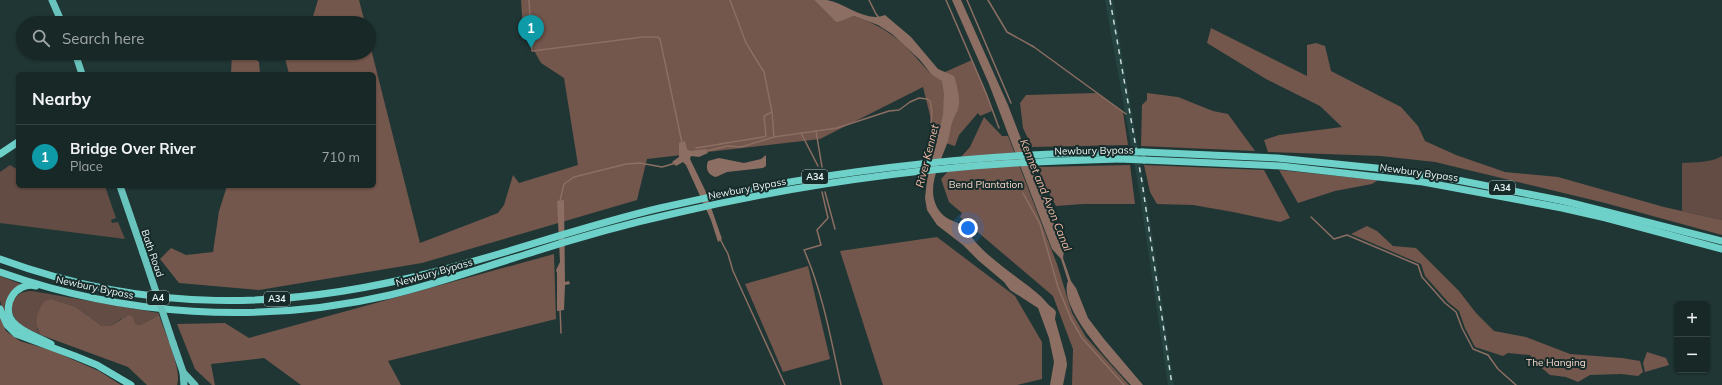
<!DOCTYPE html>
<meta charset="utf-8">
<style>
:root{--surface:#182827;--page:#253433;--text:#f1f3f6;--muted:#9fa6a7;--line:#364444;--accent:#8bbbb9}
body{margin:0;font-family:Mulish,sans-serif;background:var(--page);color:var(--text)}
.controls{position:absolute;right:12px;bottom:12px;display:grid;overflow:hidden;border-radius:6px;box-shadow:0 1px 3px #0004}
.controls button{width:36px;height:36px;display:grid;place-items:center;padding:0;border:0;border-bottom:1px solid var(--line);background:var(--surface);color:var(--text);font:20px sans-serif}
.you{position:absolute;left:968px;top:228px;width:14px;height:14px;margin:-10px;border:3px solid #fff;border-radius:50%;background:#1a73e8;box-shadow:0 0 0 6px #1a73e833}
.badge{display:grid;place-items:center;width:26px;height:26px;border-radius:50%;background:var(--accent);color:#fff;font-size:13px;font-weight:700}
.pin{position:absolute;translate:-50% -33px;filter:drop-shadow(0 1px 2px #0008)}
.pin::after{content:'';position:absolute;top:21px;width:14px;height:12px;background:inherit;clip-path:polygon(0 0,100% 0,50% 100%)}
.list{margin:0;padding:0;list-style:none}
h2{display:flex;justify-content:space-between;align-items:center;height:52px;margin:0;padding:0 16px;font-size:17px}
h2 small{font-size:13px;font-weight:400;color:var(--muted)}
.list li{display:grid;grid-template-columns:26px 1fr auto;gap:12px;align-items:center;box-sizing:border-box;height:64px;padding:0 16px;border-top:1px solid var(--line)}
.list b{display:block;font-size:15px;white-space:nowrap}
.list p{margin:0;font-size:13px;white-space:nowrap;color:var(--muted)}
.list em{font-size:13px;font-style:normal;color:var(--muted)}
.icon{flex:none;width:22px;height:22px;fill:none;stroke:currentColor;stroke-width:2;stroke-linecap:round;stroke-linejoin:round}
.map{position:relative;flex:none;width:1722px;height:385px;overflow:hidden}
.search{position:absolute;background:var(--surface);box-shadow:0 1px 3px #0004;left:16px;top:16px;width:360px;height:44px;display:flex;align-items:center;gap:10px;box-sizing:border-box;padding:0 14px;border-radius:22px;color:var(--muted);font-size:15px}
.panel{position:absolute;background:var(--surface);box-shadow:0 1px 3px #0004;left:16px;top:72px;width:360px;height:116px;border-radius:6px}
.map>svg:first-child{display:block}
</style>
<div class="map">
<svg width="1722" height="385" viewBox="0 0 1722 385">
<rect width="100%" height="100%" fill="#203634"/>
<polygon fill="#244341" points="1105,0 1113,0 1118,32 1148,207 1174,385 1168,385 1140,196"/>
<g fill="#624c44">
<path d="M 1722,156 L 1722,220 L 1682,211 L 1682,163 C 1694,162 1711,163 1722,156 Z"/>
<polygon points="10,165 18,170 18,186 105,186 116,218 111,220 112,223 118,222 125,239 0,223 0,172"/>
<polygon points="0,276 21,284 5,313 3,312 0,300"/>
<path d="M 32,291 L 159,313 L 159,315 L 140,325 L 136,324 L 134,320 L 121,319 L 110,326 L 102,326 L 76,307 L 50,299 L 37,329 L 41,335 C 23,327 16,327 10,306 C 16,296 19,291 32,291 Z"/>
</g>
<g fill="#73564c">
<polygon points="318,0 359,0 365,23 311,23"/>
<path d="M 521,0 L 814,0 L 833,19 L 845,19 L 854,16 C 892,29 905,45 931,74 L 936,76 L 972,60 L 986,93 L 992,111 L 980,116 L 978,113 L 959,135 L 955,146 L 936,140 L 923,87 L 820,139 L 647,159 L 637,200 L 422,263 L 259,290 L 179,283 L 160,259 L 171,248 L 186,255 L 213,252 L 219,211 L 227,186 L 374,186 L 374,74 L 289,74 L 284,54 L 286,53 L 369,53 L 369,41 L 420,243 L 498,213 L 504,205 L 513,175 L 519,183 L 578,165 L 564,78 L 541,63 L 523,31 Z"/>
<polygon points="1211,28 1307,76 1307,45 1316,43 1325,46 1331,71 1401,107 1418,126 1425,141 1456,155 1505,172 1558,177 1664,207 1722,220 1722,235 1605,203 1435,162 1380,156 1268,152 1264,140 1279,135 1342,127 1320,106 1266,79 1207,43"/>
<polygon points="232,53 249,53 259,62 260,74 231,74"/>
<polygon points="1096,93 1117,107 1123,112 1128,145 1032,147 1023,128 1020,103 1026,95"/>
<polygon points="1147,93 1178,97 1213,111 1228,114 1255,151 1141,146 1142,105 1147,100"/>
<polygon points="984,117 1002,136 1008,136 1057,264 1072,313 1086,337 1129,385 1072,385 1073,349 1053,296 960,217 962,213 949,202 941,179 970,147"/>
<polygon points="1130,165 1135,204 1083,204 1056,206 1042,180 1038,167"/>
<polygon points="1144,165 1264,170 1290,218 1280,222 1233,212 1193,205 1157,204 1150,192"/>
<polygon points="1279,170 1378,180 1372,184 1335,191 1298,203"/>
<polygon points="1367,226 1377,231 1393,246 1416,248 1459,291 1476,313 1494,331 1526,337 1570,354 1622,358 1640,361 1643,372 1638,376 1621,374 1590,375 1578,382 1566,377 1550,375 1537,364 1530,355 1508,353 1503,356 1475,347 1465,328 1459,311 1448,302 1425,276 1421,264 1351,234"/>
<polygon points="937,237 1015,296 1042,342 1042,379 1017,385 883,385 840,251"/>
<polygon points="554,254 556,319 388,361 401,385 301,385 264,358 211,364 215,385 212,385 195,369 177,324 225,323 249,338"/>
<polygon points="808,266 830,359 783,372 745,284"/>
<path d="M 51,299 L 76,307 L 102,326 L 110,326 L 129,315 L 132,316 L 136,324 L 140,325 L 159,315 C 164,330 183,372 177,385 L 147,385 L 128,367 L 41,335 C 33,323 37,311 45,301 Z"/>
<polygon points="0,317 6,331 20,341 53,351 99,371 121,385 0,385"/>
<polygon points="1647,352 1666,358 1669,365 1645,372 1643,363"/>
</g>
<g fill="#8c6e63">
<path d="M 814,0 C 818,0 823,0 827,0 C 846,3 865,23 885,15 L 911,37 L 938,69 L 954,76 C 957,84 961,101 958,109 C 957,113 954,116 953,120 C 950,127 950,134 948,141 C 940,164 923,191 941,213 C 948,221 959,222 967,228 C 974,250 1020,278 1038,294 C 1044,298 1047,305 1054,309 L 1056,312 L 1055,319 L 1066,358 L 1067,365 L 1063,385 L 1050,385 L 1054,362 L 1049,338 L 1038,308 L 1010,290 L 1004,282 L 979,261 L 963,245 L 937,225 L 927,210 L 925,198 L 927,180 L 943,115 L 944,94 L 942,81 L 931,74 L 920,60 L 892,34 L 878,25 L 854,16 L 838,22 L 835,21 Z"/>
<path d="M 952,0 L 961,0 L 1008,105 L 1064,250 L 1063,258 L 1071,281 L 1076,288 L 1088,318 L 1104,339 L 1143,385 L 1131,385 C 1114,366 1057,308 1068,281 L 1061,259 L 1052,249 L 989,84 Z"/>
<polygon points="685,141 687,149 690,151 706,149 708,153 699,157 691,156 690,159 705,190 722,239 718,242 711,220 686,165 683,162 676,166 672,162 679,157 679,143"/>
<path d="M 766,155 L 766,166 L 763,168 L 727,172 L 716,177 C 708,175 705,169 708,161 L 719,158 L 744,163 L 761,159 Z"/>
<polygon points="564,200 565,282 569,281 570,284 565,285 564,310 557,311 557,273 556,270 560,262 557,201"/>
</g>
<g fill="none" stroke-linecap="round" stroke-linejoin="round">
<g stroke="#8c6e63" stroke-width="1.5">
<polyline points="529,0 532,51 643,37 658,37 660,39 682,143"/>
<polyline points="730,0 746,43 764,72 772,112 774,137"/>
<polyline points="869,0 876,14 880,19"/>
<polyline points="946,0 986,93 999,128"/>
<polyline points="967,0 1011,103"/>
<polyline points="988,0 1007,32 1034,47 1126,114"/>
<polyline points="816,131 822,167"/>
<polyline points="801,133 818,166"/>
<polyline points="696,148 763,137 766,136 764,116 772,112"/>
<polyline points="706,151 728,146 741,147 774,137 837,128 889,111 899,110 910,102 919,98 927,99 930,101 932,112 931,123"/>
<path d="M 822,192 L 828,218 L 817,230 L 821,245 L 804,250 C 823,293 831,340 841,385"/>
<polyline points="825,192 835,229"/>
<polyline points="1023,193 1040,224 1058,287 1071,319 1082,338 1124,385"/>
<polyline points="560,201 564,184 574,177 626,164 640,163 662,167 676,163"/>
<polyline points="1311,217 1334,239 1347,235 1418,265 1422,277 1445,303 1456,312 1462,328 1473,349 1488,355 1498,369 1516,385"/>
<polyline points="720,239 728,254 733,271 785,385"/>
<polyline points="560,308 561,333"/>
</g>
<g stroke="#69c3bd" stroke-width="7">
<polyline points="52,0 62,23"/>
<polyline points="75,53 82,74"/>
<polyline points="120,186 143,253"/>
<polyline points="173,343 183,372 184,385"/>
<polyline points="183,372 195,385"/>
</g>
<g stroke="#6dd1ca" stroke-width="7">
<polyline points="1143,152 1277,158 1376,168 1447,178 1564,201 1722,241"/>
<polyline points="0,154 18,142"/>
<polyline points="1144,160 1281,166 1423,182 1562,208 1606,218 1722,249"/>
<path d="M 0,259 C 148,313 283,311 434,272 C 509,253 583,226 660,208 C 811,173 964,154 1119,152"/>
<path d="M 0,272 C 124,316 261,325 390,295 C 436,284 481,268 527,254 C 576,238 626,224 676,213 C 788,187 902,170 1016,163 C 1051,161 1085,160 1120,159"/>
<path d="M 36,286 C 16,281 0,306 13,322 C 22,333 39,337 51,344"/>
<polyline points="0,309 7,325 16,334 75,356 97,365 131,385"/>
</g>
<polyline stroke="#cad8d7" stroke-width="1.5" stroke-dasharray="5 5" stroke-linecap="butt" points="1110,0 1142,182 1172,385"/>
<polyline stroke="#69c3bd" stroke-width="7" points="143,253 173,343"/>
<g stroke="#6dd1ca" stroke-width="7">
<polyline points="1119,152 1143,152"/>
<polyline points="1120,159 1144,160"/>
</g>
</g>
<g text-anchor="middle" stroke-width="4" stroke-linejoin="round" paint-order="stroke">
<g fill="#162b2a" stroke="#aab9b8" stroke-width="1">
<rect x="802" y="170" width="26" height="14" rx="3"/>
<rect x="1489" y="181" width="26" height="14" rx="3"/>
<rect x="147" y="291" width="22" height="14" rx="3"/>
<rect x="264" y="292" width="26" height="14" rx="3"/>
</g>
<g font-size="9" font-weight="bold" fill="#e9f6f5">
<text x="815" y="180">A34</text>
<text x="1502" y="191">A34</text>
<text x="158" y="301">A4</text>
<text x="277" y="302">A34</text>
</g>
<g font-size="10" fill="#e9f6f5" stroke="#162b2a">
<text transform="translate(1094 150) rotate(-1)" y="4">Newbury Bypass</text>
<text transform="translate(1419 172) rotate(8)" y="4">Newbury Bypass</text>
<text transform="translate(747 188) rotate(-11)" y="4">Newbury Bypass</text>
<text transform="translate(153 253) rotate(71)" y="4">Bath Road</text>
<text transform="translate(434 272) rotate(-16)" y="4">Newbury Bypass</text>
<text transform="translate(95 287) rotate(12)" y="4">Newbury Bypass</text>
</g>
<g font-size="10" fill="#fad7ca" stroke="#162b2a">
<text x="986" y="188">Bend Plantation</text>
<text x="1556" y="366">The Hanging</text>
</g>
<g font-size="11" font-style="italic" fill="#f2baa5" stroke="#162b2a">
<text transform="translate(927 156) rotate(-76)" y="4">River Kennet</text>
<text transform="translate(1046 195) rotate(68)" y="4">Kennet and Avon Canal</text>
</g>
</g>
</svg>
<div class="controls">
<button>+</button>
<button>−</button>
</div>
<div class="you"></div>
<div class="pin badge" style="left:531px;top:48px;background:#0f9aa8">1</div>
<div class="search"><svg class="icon" aria-label="search" viewBox="0 0 24 24"><circle cx="10" cy="10" r="6"/><path d="M15 15l6 6"/></svg>Search here</div>
<section class="panel">
<h2>Nearby<small></small></h2>
<ul class="list">
<li><span class="badge" style="background:#0f9aa8">1</span><div><b>Bridge Over River</b><p>Place</p></div><em>710 m</em></li>
</ul>
</section>
</div>
